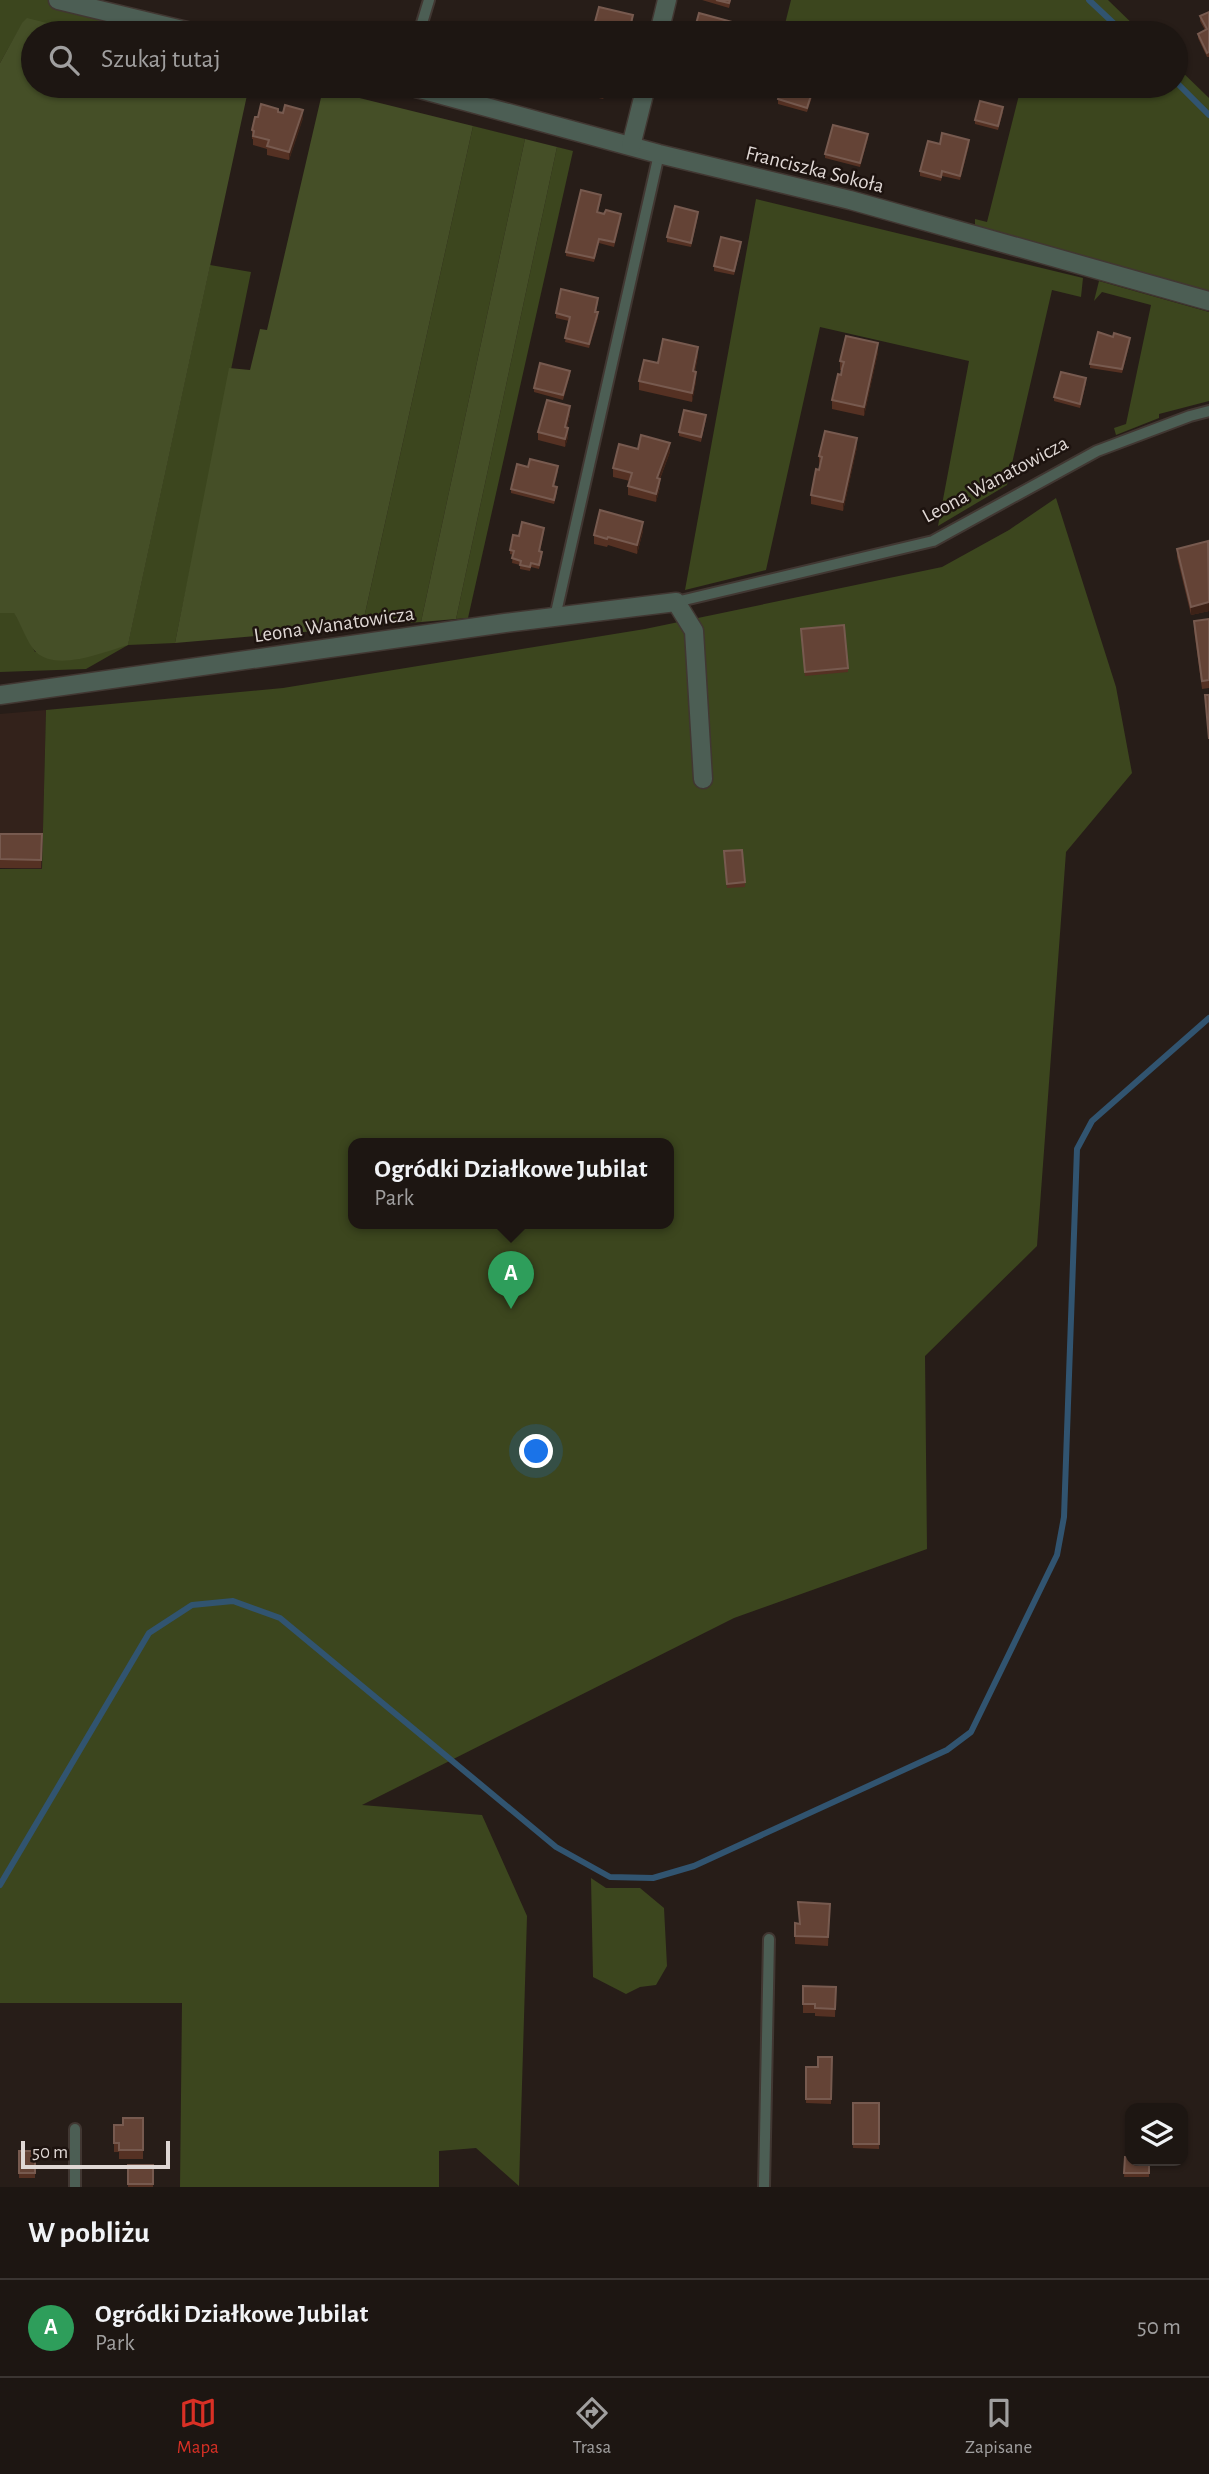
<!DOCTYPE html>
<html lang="pl">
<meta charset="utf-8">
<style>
:root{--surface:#1d1612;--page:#251f1b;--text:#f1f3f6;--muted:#a09f9f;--line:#3b3532;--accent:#d93025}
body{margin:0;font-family:"Alegreya Sans",sans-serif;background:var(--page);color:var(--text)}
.controls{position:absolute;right:21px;bottom:21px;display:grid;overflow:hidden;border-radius:14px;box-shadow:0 2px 5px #0004}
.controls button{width:63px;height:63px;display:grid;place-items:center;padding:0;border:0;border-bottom:2px solid var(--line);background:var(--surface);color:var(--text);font:35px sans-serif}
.scale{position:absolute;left:21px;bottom:18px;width:149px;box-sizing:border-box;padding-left:7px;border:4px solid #dfd7d4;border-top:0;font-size:19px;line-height:24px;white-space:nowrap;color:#dfd7d4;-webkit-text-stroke:5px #1d130f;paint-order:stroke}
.you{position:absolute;left:537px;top:1452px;width:24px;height:24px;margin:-18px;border:5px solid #fff;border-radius:50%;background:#1a73e8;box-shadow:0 0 0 10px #1a73e833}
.badge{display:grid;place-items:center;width:46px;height:46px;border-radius:50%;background:var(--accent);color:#fff;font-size:23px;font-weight:700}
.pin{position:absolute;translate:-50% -58px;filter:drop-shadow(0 2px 4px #0008)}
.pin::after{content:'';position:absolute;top:37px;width:24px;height:21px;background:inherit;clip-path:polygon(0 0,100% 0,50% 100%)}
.popup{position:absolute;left:348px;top:1138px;width:326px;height:91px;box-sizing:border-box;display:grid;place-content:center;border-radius:14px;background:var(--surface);filter:drop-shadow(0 2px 5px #0005);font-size:23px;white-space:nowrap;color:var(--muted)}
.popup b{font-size:26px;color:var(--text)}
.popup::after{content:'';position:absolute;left:50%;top:100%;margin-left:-14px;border:14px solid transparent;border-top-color:var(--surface)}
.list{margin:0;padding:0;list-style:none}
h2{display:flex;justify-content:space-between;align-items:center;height:91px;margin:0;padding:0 28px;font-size:30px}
h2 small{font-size:23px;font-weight:400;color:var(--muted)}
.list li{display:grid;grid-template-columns:46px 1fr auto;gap:21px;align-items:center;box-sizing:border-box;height:98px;padding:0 28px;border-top:2px solid var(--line)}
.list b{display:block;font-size:26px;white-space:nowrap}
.list p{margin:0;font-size:23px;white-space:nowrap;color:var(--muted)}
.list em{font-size:23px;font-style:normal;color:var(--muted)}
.icon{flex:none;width:38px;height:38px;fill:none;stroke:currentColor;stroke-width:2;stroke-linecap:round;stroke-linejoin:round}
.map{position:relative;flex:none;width:1209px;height:2187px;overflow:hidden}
.search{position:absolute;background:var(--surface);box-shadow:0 2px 5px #0004;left:21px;right:21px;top:21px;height:77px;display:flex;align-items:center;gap:18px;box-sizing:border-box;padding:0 24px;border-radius:38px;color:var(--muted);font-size:26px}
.sheet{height:189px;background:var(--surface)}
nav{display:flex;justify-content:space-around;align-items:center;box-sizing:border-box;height:98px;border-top:2px solid var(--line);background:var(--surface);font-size:19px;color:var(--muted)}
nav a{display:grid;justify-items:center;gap:4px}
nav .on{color:var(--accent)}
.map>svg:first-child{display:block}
</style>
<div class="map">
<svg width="1209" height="2187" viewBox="0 0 1209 2187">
<rect width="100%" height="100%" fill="#271d18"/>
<polygon fill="#33221b" points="46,710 42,870 0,868 0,714"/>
<g fill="#3c461e" fill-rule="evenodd">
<polygon points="0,0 96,0 233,33 87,33 50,23 22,24 0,63"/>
<polygon points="791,0 1108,0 1142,33 788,33 783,32"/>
<polygon points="1176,66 1209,98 1209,292 975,227 975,219 987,222 1020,91 1010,86 1176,86"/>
<polygon points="473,126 525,139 421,622 362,627"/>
<polygon points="557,147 573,151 468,618 456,619"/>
<polygon points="756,199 1083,278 1081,297 1052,290 1007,485 938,526 969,361 820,327 766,570 685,590"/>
<polygon points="210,265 251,272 175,643 128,645 86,669 0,672 0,613 14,612 35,652 128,644"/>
<polygon points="1099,281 1209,312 1209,401 1159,414 1159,418 1116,435 1114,428 1126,424 1151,305 1102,292 1094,301"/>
<path d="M 1056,498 L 1116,687 L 1132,773 L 1066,852 L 1037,1246 L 925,1356 L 927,1549 L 734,1618 L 362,1805 L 482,1815 L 527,1916 L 519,2186 L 476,2148 L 439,2151 L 439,2187 L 180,2187 L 182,2003 L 0,2003 L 0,869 L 42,869 L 46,710 L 283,688 L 645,629 L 942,567 L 1009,530 ZM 354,1143 L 668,1143 L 668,1223 L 354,1223 Z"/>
<polygon points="591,1878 606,1888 640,1888 664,1908 667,1966 656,1985 640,1987 626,1994 593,1977"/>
</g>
<g fill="#454f27">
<path d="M 27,18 L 87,33 L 33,33 L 33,86 L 249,86 L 128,645 C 104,652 57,672 36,652 C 27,643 21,624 14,613 L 0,613 L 0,63 L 22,23 Z"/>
<polygon points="323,89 473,126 362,627 175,643 229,368 250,370 260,329 267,330"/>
<polygon points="525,139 557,147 456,619 421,622"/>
</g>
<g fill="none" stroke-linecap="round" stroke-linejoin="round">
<g stroke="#315470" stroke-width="6">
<polyline points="1089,0 1124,33"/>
<polyline points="1176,82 1209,115"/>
<polyline points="0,1885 149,1633 192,1605 233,1601 280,1618 556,1847 610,1877 653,1878 694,1866 947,1750 971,1732 1057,1555 1064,1517 1077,1149 1092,1121 1209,1018"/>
</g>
<g stroke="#413732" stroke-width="14">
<g id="lane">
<polyline points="419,33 429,0"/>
<polyline points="676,602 933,541 1097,451 1190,416 1209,411"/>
<polyline points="555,617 659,154"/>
<polyline points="75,2129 75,2187"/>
<polyline points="764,2187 769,1939"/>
</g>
</g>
<g stroke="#413732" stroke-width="21">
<g id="street">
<polyline points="58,0 195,33"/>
<polyline points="659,33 667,0"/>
<polyline points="409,86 659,154 850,200 1209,301"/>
<polyline points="631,146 646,86"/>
<polyline points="0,695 505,623 676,602 694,631 703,779"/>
</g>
</g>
<use href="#lane" stroke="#4c5e54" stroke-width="10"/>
<use href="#street" stroke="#4c5e54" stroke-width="18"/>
</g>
<g fill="#553123">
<polygon points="702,0 731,0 729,8"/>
<polygon points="1209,12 1209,57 1207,57 1198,38 1198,34 1205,30 1200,21 1200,16"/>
<polygon points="633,20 630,31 624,30 624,33 592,33"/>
<polygon points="572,86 603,91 605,96 603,99 572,92"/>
<polygon points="813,94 807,112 778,104 778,99"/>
<polygon points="278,112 303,118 289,160 267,155 267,149 253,145 253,139 252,139 252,130 258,117"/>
<polygon points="1003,112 998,130 975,124 975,120"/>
<polygon points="868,138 860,167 825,158 825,154"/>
<polygon points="940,144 969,145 960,180 942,176 941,181 920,176 920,171"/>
<polygon points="601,199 598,212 621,219 614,247 599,243 594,262 566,256 566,252"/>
<polygon points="698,216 691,247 667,242 667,237"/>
<polygon points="741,246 734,275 714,271 714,266"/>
<polygon points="598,302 596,312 598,317 589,348 565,342 569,321 556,318 556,313"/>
<polygon points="1113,337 1130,342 1122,373 1090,368 1090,364"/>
<polygon points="878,352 864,416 832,409 832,400 842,370 840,370 840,361"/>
<polygon points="698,355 695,372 696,381 692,402 639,390 639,381 658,363"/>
<polygon points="570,375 563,400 534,392 534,388"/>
<polygon points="1086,383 1080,408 1054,401 1054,397"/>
<polygon points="570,414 567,428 568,437 565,447 538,440 538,432"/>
<polygon points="706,419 701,442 679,436 679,432"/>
<polygon points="857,447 843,511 811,504 811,495 820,465 819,465 819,456"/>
<polygon points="638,449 670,452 660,479 660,487 656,502 628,495 628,486 630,481 613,477 613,468"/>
<polygon points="528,467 558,471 554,487 557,492 554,504 511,493 511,489"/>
<polygon points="643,531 637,554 608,545 607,547 594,544 594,535"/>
<polygon points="544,532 540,551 542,556 539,569 531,567 530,571 520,569 520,565 512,563 513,555 510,554 510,550 519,536"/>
<polygon points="1209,543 1209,611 1191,615 1177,557 1177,549"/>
<polygon points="1209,619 1209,688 1202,689 1194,630 1194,621"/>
<polygon points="801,633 848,668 848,672 805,676"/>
<polygon points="0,834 42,834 41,868 0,868"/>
<polygon points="724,851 745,882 745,887 727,888"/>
<polygon points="830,1904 828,1946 795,1944 795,1923 799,1924"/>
<polygon points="803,1986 836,1987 835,2017 815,2016 815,2013 803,2013"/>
<polygon points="832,2057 831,2104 806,2103 806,2067 818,2067"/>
<polygon points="879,2103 879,2149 853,2148 853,2144"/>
<polygon points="143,2118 143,2159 119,2159 119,2152 114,2152 114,2125 123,2125"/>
<rect x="19" y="2151" width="16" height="27"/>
<polygon points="1125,2157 1149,2161 1149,2177 1124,2177"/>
<rect x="128" y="2165" width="25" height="22"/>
</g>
<g fill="#3d2217">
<polygon points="303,110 303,118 289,160 289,152"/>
<polygon points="868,134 868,138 860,167 860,163"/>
<polygon points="969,140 969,145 960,180 960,176"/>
<polygon points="598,312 598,317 589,348 589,344"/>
<polygon points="1130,338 1130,342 1122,373 1122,369"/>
<polygon points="878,343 878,352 864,416 864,407"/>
<polygon points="698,347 698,355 693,380 693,371"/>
<polygon points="696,372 696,381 692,402 692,393"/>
<polygon points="1086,378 1086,383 1080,408 1080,404"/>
<polygon points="570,406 570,414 565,436 565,427"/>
<polygon points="568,428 568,437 565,447 565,439"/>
<polygon points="857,438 857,447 843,511 843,502"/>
<polygon points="670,443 670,452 657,486 657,478"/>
<polygon points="660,479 660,487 656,502 656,494"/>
<polygon points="643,522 643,531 637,554 637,545"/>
<polygon points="1209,602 1209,611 1191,615 1191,607"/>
</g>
<g fill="#644336" stroke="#775a4f" stroke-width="2">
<polygon points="716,0 730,0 729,3"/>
<polygon points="599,7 633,15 630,27 624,26 623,33 592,33"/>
<polygon points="1209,12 1209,52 1207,53 1198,34 1207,29 1200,16"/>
<polygon points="699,13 732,22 729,33 687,33 690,23 696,24"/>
<polygon points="572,86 603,86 602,91 605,91 603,95 572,87"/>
<polygon points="781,86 800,86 813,89 807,108 778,99"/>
<polygon points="980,101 1003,107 998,126 975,120"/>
<polygon points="261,104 278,109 278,112 283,113 285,105 303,110 289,152 267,146 269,140 253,136 254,131 252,130 255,117 258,117"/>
<polygon points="833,125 868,134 860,163 825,154"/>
<polygon points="942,133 969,140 960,176 942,171 941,177 920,171 928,141 940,144"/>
<polygon points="581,190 601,195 597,212 604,214 606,210 621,214 614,242 599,239 594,258 566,252"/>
<polygon points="675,206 698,212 691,243 667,237"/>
<polygon points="721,237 741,242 734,271 714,266"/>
<polygon points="561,289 598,298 595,312 598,312 589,344 565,338 570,317 556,313"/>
<polygon points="1098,332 1113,337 1114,333 1130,338 1122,369 1090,364"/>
<polygon points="846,336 878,343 864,407 832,400 838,374 841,375 842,369 844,362 840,361"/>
<polygon points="663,339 698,347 693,371 696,372 692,393 639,381 644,360 658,363"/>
<polygon points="540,363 570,371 563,395 534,388"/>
<polygon points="1061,372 1086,378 1080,404 1054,397"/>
<polygon points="547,400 570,406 565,427 568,428 565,439 538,432"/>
<polygon points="684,410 706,415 701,437 679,432"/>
<polygon points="825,431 857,438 843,502 811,495 816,469 819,470 822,457 819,456"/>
<polygon points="641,435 670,443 657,478 660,479 656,494 628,486 632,473 613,468 619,444 638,449"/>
<polygon points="530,459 558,466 553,486 557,487 554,500 511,489 517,464 528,467"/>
<polygon points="600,510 643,522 637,545 608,537 607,539 594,535"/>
<polygon points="522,522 544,528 539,551 542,552 539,565 531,563 530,567 520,565 521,561 512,558 514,551 510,550 513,535 519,536"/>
<polygon points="1208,541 1209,602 1191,607 1177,549"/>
<polygon points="1209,619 1209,680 1202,681 1194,621"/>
<polygon points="844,625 848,668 805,672 801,629"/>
<polygon points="1205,695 1209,695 1209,739"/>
<polygon points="0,834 42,834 41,860 0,859"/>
<polygon points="742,850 745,882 727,884 724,851"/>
<polygon points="798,1902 830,1904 828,1937 795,1936 795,1923 800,1924"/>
<polygon points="803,1986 836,1987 835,2009 815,2008 815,2004 803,2004"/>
<polygon points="818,2057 832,2057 831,2099 806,2099 806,2067 818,2067"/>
<rect x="853" y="2103" width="26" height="41"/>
<polygon points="123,2118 143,2118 143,2150 119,2150 119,2143 114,2143 114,2125 123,2125"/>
<rect x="19" y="2151" width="16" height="22"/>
<polygon points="1125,2157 1130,2157 1130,2161 1149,2161 1149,2173 1124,2173"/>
<rect x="128" y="2165" width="25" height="19"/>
</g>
<g text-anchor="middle" stroke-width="5" stroke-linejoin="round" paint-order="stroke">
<g font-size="21" fill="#dfd7d4" stroke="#1d130f">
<text transform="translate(815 169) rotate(14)" y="7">Franciszka Sokoła</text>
<text transform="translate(995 479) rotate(-28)" y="7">Leona Wanatowicza</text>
<text transform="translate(334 624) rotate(-8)" y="7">Leona Wanatowicza</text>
</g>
</g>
</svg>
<div class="controls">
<button><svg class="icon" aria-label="layers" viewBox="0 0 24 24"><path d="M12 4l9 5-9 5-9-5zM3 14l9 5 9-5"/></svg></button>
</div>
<div class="scale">50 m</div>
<div class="you"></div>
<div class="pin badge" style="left:511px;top:1309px;background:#2e9e5b">A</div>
<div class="popup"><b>Ogródki Działkowe Jubilat</b>Park</div>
<div class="search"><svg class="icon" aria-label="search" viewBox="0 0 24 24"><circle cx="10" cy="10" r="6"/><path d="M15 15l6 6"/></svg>Szukaj tutaj</div>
</div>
<section class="sheet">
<h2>W pobliżu<small></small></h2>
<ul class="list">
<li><span class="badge" style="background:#2e9e5b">A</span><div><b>Ogródki Działkowe Jubilat</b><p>Park</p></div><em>50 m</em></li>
</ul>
</section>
<nav>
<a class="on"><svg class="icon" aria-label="map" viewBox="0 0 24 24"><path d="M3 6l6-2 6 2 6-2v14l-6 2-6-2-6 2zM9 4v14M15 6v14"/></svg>Mapa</a>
<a><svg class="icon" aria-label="directions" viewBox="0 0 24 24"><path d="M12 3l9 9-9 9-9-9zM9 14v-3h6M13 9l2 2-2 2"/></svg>Trasa</a>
<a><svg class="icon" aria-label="saved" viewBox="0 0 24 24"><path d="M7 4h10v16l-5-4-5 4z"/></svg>Zapisane</a>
</nav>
